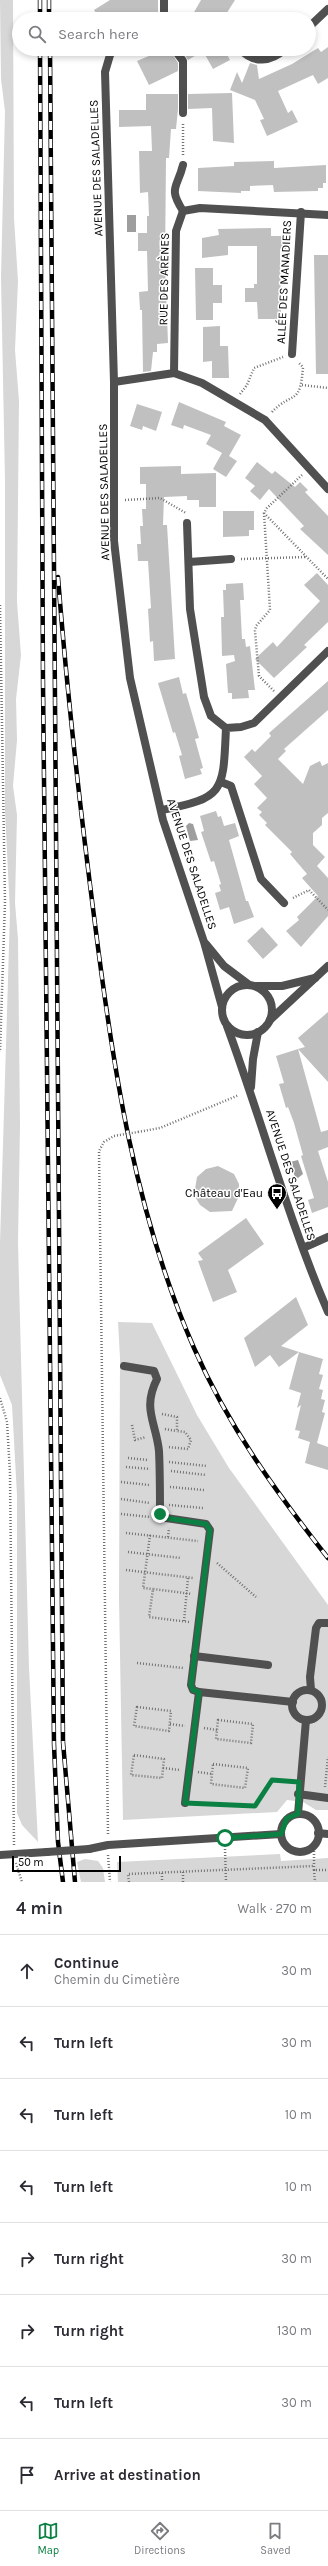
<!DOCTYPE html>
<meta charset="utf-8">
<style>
:root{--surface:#fff;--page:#f7f7f7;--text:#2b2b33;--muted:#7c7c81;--line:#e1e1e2;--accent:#0b8043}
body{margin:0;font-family:Karla,sans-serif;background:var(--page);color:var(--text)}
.scale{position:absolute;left:12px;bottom:10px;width:109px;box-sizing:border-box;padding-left:4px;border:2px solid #000;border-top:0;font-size:11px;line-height:14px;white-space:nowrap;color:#000;-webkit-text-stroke:3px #fff;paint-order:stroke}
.stop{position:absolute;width:12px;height:12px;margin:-9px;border:3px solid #0b8043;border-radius:50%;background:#fff}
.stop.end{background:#0b8043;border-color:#fff;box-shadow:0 1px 4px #0008}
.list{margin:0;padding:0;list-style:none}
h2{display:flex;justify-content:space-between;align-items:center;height:52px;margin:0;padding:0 16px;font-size:17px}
h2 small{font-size:13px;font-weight:400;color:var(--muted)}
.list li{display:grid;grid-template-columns:26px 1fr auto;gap:12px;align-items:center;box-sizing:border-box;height:72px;padding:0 16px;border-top:1px solid var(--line)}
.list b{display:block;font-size:15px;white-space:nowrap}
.list p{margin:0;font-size:13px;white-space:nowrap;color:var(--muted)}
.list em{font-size:13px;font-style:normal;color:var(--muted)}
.icon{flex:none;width:22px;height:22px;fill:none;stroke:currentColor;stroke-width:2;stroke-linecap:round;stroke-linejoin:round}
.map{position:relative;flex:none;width:328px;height:1882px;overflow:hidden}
.search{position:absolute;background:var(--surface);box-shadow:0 2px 6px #0003;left:12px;right:12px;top:12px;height:44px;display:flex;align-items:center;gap:10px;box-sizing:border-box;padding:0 14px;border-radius:22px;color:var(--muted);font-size:15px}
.sheet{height:628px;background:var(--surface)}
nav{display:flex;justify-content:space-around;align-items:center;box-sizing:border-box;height:56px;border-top:1px solid var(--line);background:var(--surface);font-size:11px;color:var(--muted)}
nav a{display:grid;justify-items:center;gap:2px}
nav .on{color:var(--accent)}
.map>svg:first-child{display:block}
</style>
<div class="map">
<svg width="328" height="1882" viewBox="0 0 328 1882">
<rect width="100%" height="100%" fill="#fff"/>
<g fill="#d7d7d7">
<polygon points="0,0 13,0 14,218 18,281 15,350 19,401 17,602 21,655 16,699 17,740 13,786 17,815 15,903 18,939 20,1125 18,1242 29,1668 38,1842 22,1825 17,1813 17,1495 12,1405 0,1375 0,1243 10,913 5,811 5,481 1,277 5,111 1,79"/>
<polygon points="118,1322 152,1323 197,1415 229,1468 328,1605 328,1810 316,1810 303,1802 287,1800 277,1812 123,1820 119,1599 120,1358"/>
<polygon points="280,1854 281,1861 328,1858 328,1882 118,1882 117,1862"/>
<polygon points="85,1859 98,1861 103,1868 105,1882 81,1882 77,1862"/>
</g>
<g fill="#9e9e9e">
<rect x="127" y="215" width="9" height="17"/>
<polygon points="189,823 193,824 198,840 190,841 186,826"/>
<polygon points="298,1160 303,1174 298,1178 295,1177 290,1162"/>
</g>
<g fill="#c0c0c0">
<polygon points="110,0 158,0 158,13 147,13 147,16 128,16 124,19 100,19 94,10"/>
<polygon points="201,0 235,0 223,19 201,19 193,14"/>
<polygon points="328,47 328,78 318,84 313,75 278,91 288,113 292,110 298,122 267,136 260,120 264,119 255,100 230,90 237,72 242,83 250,63 257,65 259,79 292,64 318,48 321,52"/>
<polygon points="150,49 169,49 178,63 178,71 149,85 137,61 151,55"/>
<polygon points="181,49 224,49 230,60 213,69 203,51 188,60"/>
<polygon points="232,93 234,143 213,141 212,108 188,109 188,94"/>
<polygon points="146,94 178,94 178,109 176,129 171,129 169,158 166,158 165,265 168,343 157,344 157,352 153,352 151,371 143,372 142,310 140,310 139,292 148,291 147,251 138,251 138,233 147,233 147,216 149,216 148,192 140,193 139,151 152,151 151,126 119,127 119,110 146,110"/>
<polygon points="274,161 274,168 326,165 326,183 323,183 323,188 318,188 318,191 274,192 273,185 250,186 250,191 241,191 241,193 198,191 198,168 234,166 234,162"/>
<polygon points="271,228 271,236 286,236 286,249 280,249 281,319 258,319 257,302 245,302 245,288 254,288 254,284 257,284 257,246 228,246 228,255 202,258 202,238 219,235 218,229"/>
<polygon points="314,255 328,255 328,374 316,374"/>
<polygon points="195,268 213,268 213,285 222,285 222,303 213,303 213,320 196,320"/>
<polygon points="220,326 220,346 228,346 229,378 212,378 212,361 203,362 203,327"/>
<polygon points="179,402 226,422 224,426 241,435 229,456 237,461 226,477 213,469 222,453 206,444 211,435 184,425 183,429 171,425"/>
<polygon points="137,404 162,412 156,431 143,426 142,430 130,426"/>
<polygon points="257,462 272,474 275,471 295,487 300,482 308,490 305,492 328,516 328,555 300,529 304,526 269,489 260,500 250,491 255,486 245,478"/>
<polygon points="181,466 181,474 216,473 216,507 199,507 199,500 187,500 187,496 164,497 163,525 167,525 175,659 154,661 153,641 150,642 148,609 151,608 148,561 138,561 137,544 141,544 140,526 143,526 142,509 146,509 146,484 140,484 140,467"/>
<polygon points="223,511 254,511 254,530 249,530 249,536 223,537"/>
<polygon points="317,573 328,585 328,622 304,645 307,647 274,678 255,659 273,642 277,647 320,601 304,585"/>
<polygon points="243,583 244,600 240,600 242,639 245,639 246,647 250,646 255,690 248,690 249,698 232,699 232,693 228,693 226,664 235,661 234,655 222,656 221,617 224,617 223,590 226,590 226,584"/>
<polygon points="179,677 183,694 186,693 199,738 195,739 203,768 200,769 202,774 185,779 179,756 182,755 175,732 173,733 158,683"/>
<polygon points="328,681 328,710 284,749 286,751 278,759 303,784 310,766 320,761 322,766 328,763 328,813 322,818 322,825 313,833 313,845 325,857 317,866 328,878 328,916 301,947 286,931 299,920 297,917 318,896 302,878 307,874 290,854 292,852 265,825 267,823 259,815 262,812 257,808 267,798 254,784 262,776 244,757 252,749 255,752 271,736 269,733"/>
<polygon points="216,811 218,817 221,816 224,826 235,823 239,836 229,840 246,901 248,901 254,917 234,924 229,907 220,910 215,893 221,891 219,885 221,884 214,861 211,862 201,832 204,831 200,816"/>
<polygon points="262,927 278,945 263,959 247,941"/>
<polygon points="328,1012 328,1082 298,1049 305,1047 298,1038"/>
<polygon points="298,1049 321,1132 328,1130 328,1147 318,1151 328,1182 328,1207 312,1213 308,1200 314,1198 301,1156 303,1155 294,1123 288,1107 286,1108 279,1084 284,1083 276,1056"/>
<polygon points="218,1166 234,1174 239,1184 239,1196 232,1211 210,1212 200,1205 194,1195 197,1177 206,1169"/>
<polygon points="246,1218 264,1244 228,1270 237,1292 213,1302 198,1261 203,1260 198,1253"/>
<polygon points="296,1297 308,1325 281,1346 299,1352 279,1367 270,1355 255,1367 244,1338"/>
<polygon points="299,1352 323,1359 319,1374 323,1375 319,1389 323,1390 321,1399 325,1400 322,1412 325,1413 317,1443 328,1447 328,1470 305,1463 310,1442 298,1438 300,1431 295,1430 301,1405 297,1408 301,1393 289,1389"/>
</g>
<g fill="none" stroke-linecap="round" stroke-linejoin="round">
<g stroke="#727272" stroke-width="2.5" stroke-dasharray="1 2" stroke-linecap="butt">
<polyline points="183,124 183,155"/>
<polyline points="302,385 328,388"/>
<polyline points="240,394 247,385 254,368 283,357"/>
<path d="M 272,412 C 293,390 300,407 303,367 L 298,362"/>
<polyline points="125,500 160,498 186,513"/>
<polyline points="264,513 328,579"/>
<polyline points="241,559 306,557"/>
<polyline points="0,605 5,902 0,1052"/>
<polyline points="274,691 259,676 255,631 256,626 270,610 264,513 267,508 302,475"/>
<polyline points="293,898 309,890 328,910"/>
<polyline points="138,1132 160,1128 239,1095"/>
<polyline points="0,1398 7,1422 10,1473 14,1845"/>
<polyline points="162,1414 177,1417 177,1431 185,1432 191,1440 188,1449 168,1447"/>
<polyline points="132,1425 135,1440 146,1437"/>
<polyline points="165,1429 177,1431"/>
<polyline points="128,1458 148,1460"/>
<polyline points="169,1462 207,1466"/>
<polyline points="126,1467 150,1469"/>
<polyline points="171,1471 206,1475"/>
<polyline points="121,1482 149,1485"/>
<polyline points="170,1487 204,1490"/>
<polyline points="121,1499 150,1503"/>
<polyline points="169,1505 203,1508"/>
<polyline points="121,1514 150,1517"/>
<polyline points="126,1533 198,1541"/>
<polyline points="150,1535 143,1588 153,1589"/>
<polyline points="168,1537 169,1528"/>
<polyline points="128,1552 181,1558"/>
<polyline points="217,1563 256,1597"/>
<polyline points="126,1570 193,1578"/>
<polyline points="184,1621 188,1578"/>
<polyline points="189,1622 149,1617 153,1589 192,1594"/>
<polyline points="137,1663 183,1668"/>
<polygon points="137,1707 171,1711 169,1731 134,1726"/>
<polygon points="218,1720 253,1724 251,1743 216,1739"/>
<polyline points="170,1724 185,1726"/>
<polyline points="204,1728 217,1730"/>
<polygon points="134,1755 164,1759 162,1778 131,1775"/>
<polygon points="213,1764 248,1768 245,1788 211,1784"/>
<polyline points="163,1768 180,1770"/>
<polyline points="198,1772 212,1774"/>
<polyline points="325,1787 328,1757"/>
<polyline points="194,1803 255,1806 272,1780 291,1781"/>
<polyline points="108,1834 99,1151 104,1142 114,1136"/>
<polyline points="314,1845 314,1870 328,1870"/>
<polyline points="225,1849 226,1882"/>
<polyline points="108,1855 110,1882"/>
<polyline points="16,1863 22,1882"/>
<polyline points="314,1870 315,1882"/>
<polyline points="183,1872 183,1882"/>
<polyline points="162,1873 162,1882"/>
<polyline points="129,1882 128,1874 314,1866"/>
</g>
<g stroke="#505050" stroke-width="8">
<polyline points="174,49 183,61 183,113"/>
<path d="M 183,211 C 168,187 177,189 183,165"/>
<path d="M 124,1366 L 154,1371 L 157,1379 C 142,1409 156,1422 159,1451 C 160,1472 160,1493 160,1514 L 166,1518 L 206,1524 L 210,1530 L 191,1685 L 193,1690 L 199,1692 L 293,1702"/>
<polyline points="194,1656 268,1665"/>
<polyline points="311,1690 310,1677 316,1628 319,1623 328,1623"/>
<circle cx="307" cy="1705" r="15"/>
<polyline points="298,1794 328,1798"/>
<polyline points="185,1803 199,1692"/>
<polyline points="298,1814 306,1720"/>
</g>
<g stroke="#505050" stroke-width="8">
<polyline points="164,0 164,19"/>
<polyline points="236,19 237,16"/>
<polyline points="309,27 328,9"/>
<polyline points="115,49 110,55 105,72 114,382 114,541 130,678 163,820 204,942 222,1007"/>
<path d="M 240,49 C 253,64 271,62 285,49"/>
<polyline points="292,354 301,212"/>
<polyline points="174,373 176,231 183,211 200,208 328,215"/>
<polyline points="114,382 174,373 202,383 265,420 328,489"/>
<polyline points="187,523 190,609 204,697 211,716 226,728"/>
<polyline points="189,562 231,559"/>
<polyline points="221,782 231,786 261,879 284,903"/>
<path d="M 162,810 C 226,798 223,790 226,728 L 241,727 L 254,723 L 328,651"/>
<polyline points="206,944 224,966 248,984"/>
<circle cx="247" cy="1010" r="25"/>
<polyline points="257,986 282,986 315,978"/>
<polyline points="270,1020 328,966"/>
<path d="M 227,1026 C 262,1121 288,1219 328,1312"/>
<polyline points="251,1087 253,1059 258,1032"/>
<polyline points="303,1248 328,1237"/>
<circle cx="300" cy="1833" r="19"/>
<polyline points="318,1833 328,1834"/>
<polyline points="89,1849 108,1845 281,1834"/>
<polyline points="0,1855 47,1852"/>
</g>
<g stroke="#000" stroke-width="4.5">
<g id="rail">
<polyline points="40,0 40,19"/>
<polyline points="49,0 49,19"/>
<polyline points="40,49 43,683 54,1744 58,1842 63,1882"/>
<polyline points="50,49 63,1742 75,1882"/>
<path d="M 58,577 C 67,693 80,808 95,924 C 113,1068 135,1214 194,1348 C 228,1426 276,1492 328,1558"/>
</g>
</g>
<use href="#rail" stroke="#fff" stroke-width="3" stroke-dasharray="9" stroke-linecap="butt"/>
<polyline stroke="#727272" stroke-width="2.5" stroke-dasharray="1 2" stroke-linecap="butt" points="114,1136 138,1132"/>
<polyline stroke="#505050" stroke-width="8" points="47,1852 89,1849"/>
</g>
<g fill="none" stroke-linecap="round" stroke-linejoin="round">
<polyline stroke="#0b8043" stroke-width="5" points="160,1514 166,1518 206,1524 210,1530 191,1685 193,1690 199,1692 185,1803 255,1806 272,1780 299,1782 298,1814 287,1818 281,1834 225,1838"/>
</g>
<defs>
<g id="bus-pin" transform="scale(1)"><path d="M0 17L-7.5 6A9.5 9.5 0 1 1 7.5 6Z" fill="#000" stroke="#fff"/><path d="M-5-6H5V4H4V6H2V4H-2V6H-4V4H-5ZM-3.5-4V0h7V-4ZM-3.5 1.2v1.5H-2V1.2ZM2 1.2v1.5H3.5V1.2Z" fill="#fff"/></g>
</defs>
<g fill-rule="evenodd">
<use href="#bus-pin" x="277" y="1193"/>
</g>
<g text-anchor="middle" stroke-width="3" stroke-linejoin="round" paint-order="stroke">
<g font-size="12" fill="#000" stroke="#fff">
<text transform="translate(96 168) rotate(-92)" y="4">AVENUE DES SALADELLES</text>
<text transform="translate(164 279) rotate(-89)" y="4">RUE DES ARÈNES</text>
<text transform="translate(284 282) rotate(-87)" y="4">ALLÉE DES MANADIERS</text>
<text transform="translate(104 492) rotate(-91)" y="4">AVENUE DES SALADELLES</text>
<text transform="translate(192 864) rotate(72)" y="4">AVENUE DES SALADELLES</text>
<text transform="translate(291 1175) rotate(72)" y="4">AVENUE DES SALADELLES</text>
</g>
<g font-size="12" fill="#000" stroke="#fff" text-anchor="end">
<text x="263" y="1197">Château d'Eau</text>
</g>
</g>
</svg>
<div class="scale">50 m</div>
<div class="stop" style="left:225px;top:1838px"></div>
<div class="stop end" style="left:160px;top:1514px"></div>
<div class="search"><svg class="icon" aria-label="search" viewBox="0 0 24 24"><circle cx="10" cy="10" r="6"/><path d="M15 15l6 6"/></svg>Search here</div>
</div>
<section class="sheet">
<h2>4 min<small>Walk · 270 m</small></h2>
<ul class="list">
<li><svg class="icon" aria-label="ahead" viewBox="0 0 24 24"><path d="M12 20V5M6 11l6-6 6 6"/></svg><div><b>Continue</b><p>Chemin du Cimetière</p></div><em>30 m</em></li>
<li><svg class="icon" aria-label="left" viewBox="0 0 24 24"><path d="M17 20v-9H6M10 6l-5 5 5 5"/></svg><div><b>Turn left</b></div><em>30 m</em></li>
<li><svg class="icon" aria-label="left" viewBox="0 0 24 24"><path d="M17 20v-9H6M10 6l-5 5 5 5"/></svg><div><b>Turn left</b></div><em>10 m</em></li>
<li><svg class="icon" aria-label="left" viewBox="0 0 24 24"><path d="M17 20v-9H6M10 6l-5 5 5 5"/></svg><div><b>Turn left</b></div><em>10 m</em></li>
<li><svg class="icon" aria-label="right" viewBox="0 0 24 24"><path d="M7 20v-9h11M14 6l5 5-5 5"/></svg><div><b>Turn right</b></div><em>30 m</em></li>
<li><svg class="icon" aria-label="right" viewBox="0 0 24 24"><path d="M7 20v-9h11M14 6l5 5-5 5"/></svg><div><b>Turn right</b></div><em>130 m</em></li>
<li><svg class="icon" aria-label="left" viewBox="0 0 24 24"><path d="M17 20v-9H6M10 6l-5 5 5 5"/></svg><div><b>Turn left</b></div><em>30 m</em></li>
<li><svg class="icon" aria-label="arrive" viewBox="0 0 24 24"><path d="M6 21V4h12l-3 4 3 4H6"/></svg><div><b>Arrive at destination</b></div></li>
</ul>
</section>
<nav>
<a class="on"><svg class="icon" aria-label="map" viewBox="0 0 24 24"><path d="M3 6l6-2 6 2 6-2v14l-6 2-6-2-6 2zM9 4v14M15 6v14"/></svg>Map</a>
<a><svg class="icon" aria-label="directions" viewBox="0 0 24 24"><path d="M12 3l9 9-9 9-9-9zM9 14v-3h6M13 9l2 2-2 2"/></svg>Directions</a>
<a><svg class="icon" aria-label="saved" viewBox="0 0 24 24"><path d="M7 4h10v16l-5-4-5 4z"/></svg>Saved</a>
</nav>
